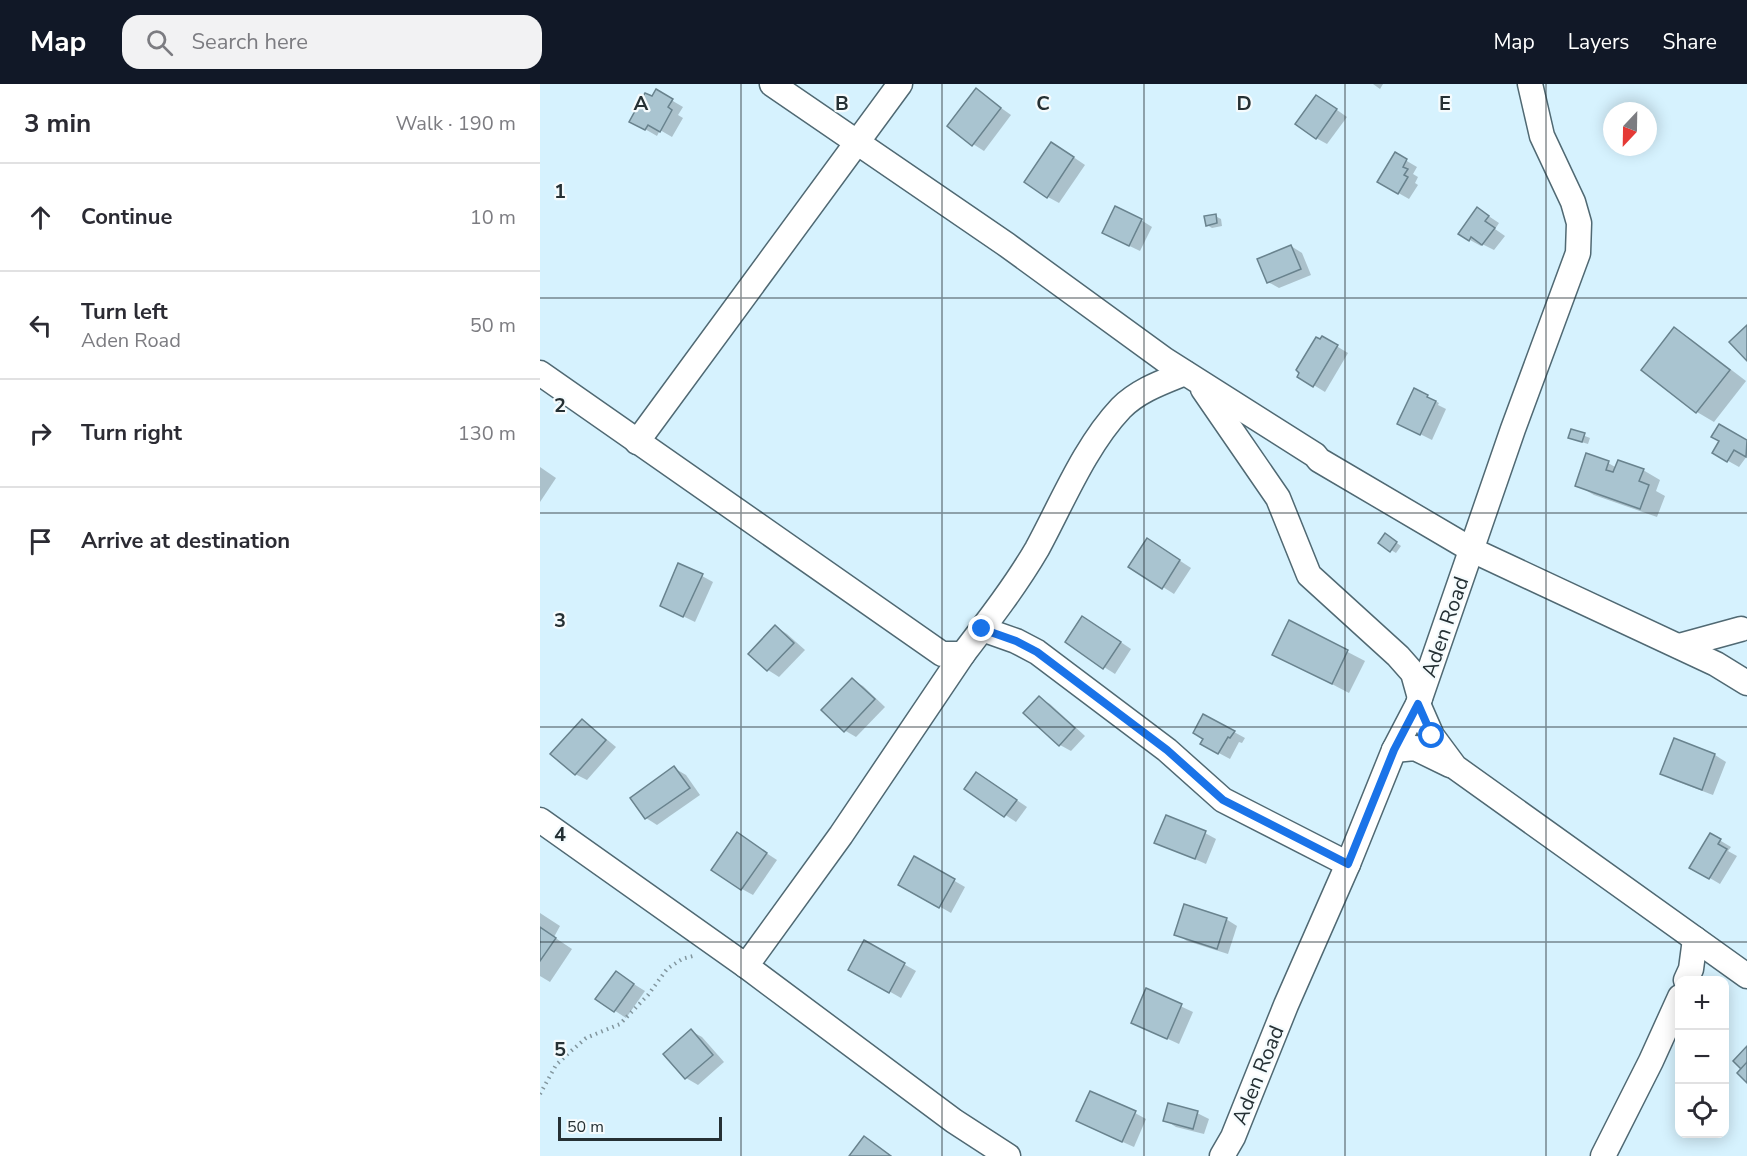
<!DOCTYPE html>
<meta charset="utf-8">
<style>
:root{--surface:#fff;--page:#f2f2f3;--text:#2b2b33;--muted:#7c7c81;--line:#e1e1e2;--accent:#111827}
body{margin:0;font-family:"Nunito Sans",sans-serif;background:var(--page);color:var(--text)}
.controls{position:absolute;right:18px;bottom:18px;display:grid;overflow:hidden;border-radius:12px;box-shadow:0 3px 15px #0003}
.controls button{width:54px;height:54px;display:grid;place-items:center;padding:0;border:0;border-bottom:2px solid var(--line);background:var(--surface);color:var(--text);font:30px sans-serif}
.compass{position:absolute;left:1063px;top:18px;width:54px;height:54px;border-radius:50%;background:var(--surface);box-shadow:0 3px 15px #0003;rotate:202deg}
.scale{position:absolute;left:18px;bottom:15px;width:164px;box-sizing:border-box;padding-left:6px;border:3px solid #253034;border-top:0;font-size:16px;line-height:21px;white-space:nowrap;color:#253034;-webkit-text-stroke:4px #f5fbfd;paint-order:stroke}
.stop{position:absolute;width:18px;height:18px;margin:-14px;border:4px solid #1a73e8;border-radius:50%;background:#fff}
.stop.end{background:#1a73e8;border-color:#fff;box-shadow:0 2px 6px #0008}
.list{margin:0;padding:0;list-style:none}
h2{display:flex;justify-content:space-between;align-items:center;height:78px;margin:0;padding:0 24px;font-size:26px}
h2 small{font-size:20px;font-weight:400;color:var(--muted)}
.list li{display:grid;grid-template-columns:39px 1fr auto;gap:18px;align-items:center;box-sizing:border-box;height:108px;padding:0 24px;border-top:2px solid var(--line)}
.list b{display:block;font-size:22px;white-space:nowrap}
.list p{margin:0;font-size:20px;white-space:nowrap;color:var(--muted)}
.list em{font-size:20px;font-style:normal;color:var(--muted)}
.icon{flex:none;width:33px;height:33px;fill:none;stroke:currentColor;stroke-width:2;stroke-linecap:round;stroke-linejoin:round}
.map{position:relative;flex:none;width:1207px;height:1072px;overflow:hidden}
header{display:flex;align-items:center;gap:36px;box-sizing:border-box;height:84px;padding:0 30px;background:var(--accent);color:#fff}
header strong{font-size:28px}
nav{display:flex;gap:33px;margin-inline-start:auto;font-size:21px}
.search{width:420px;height:54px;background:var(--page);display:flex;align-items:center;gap:15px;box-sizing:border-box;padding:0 21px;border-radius:18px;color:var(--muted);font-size:22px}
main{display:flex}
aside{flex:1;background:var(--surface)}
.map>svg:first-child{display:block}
</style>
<header>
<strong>Map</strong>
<div class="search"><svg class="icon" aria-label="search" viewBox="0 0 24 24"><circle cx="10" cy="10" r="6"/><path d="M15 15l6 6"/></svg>Search here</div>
<nav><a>Map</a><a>Layers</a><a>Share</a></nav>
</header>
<main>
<aside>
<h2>3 min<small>Walk · 190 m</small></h2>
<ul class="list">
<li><svg class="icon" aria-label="ahead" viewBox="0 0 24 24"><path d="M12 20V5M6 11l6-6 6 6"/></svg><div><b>Continue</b></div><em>10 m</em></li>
<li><svg class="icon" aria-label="left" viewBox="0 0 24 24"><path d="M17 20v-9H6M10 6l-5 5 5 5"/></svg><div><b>Turn left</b><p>Aden Road</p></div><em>50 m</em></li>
<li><svg class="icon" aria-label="right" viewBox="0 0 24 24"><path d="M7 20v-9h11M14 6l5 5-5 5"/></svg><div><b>Turn right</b></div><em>130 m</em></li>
<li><svg class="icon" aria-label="arrive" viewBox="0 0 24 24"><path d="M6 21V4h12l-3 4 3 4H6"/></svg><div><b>Arrive at destination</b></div></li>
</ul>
</aside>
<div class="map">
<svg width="1207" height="1072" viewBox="0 0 1207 1072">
<rect width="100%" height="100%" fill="#d6f2fe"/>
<g fill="#0003">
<polygon points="833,0 843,0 840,5"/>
<polygon points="436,6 471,31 444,67 433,60"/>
<polygon points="116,7 143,23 138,31 143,34 132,53 120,46 117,52 91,37"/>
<polygon points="787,19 807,33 787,60 776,54"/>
<polygon points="523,66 545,81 519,119 508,113"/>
<polygon points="855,70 877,83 873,90 878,93 875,99 878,101 869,115 839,98"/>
<polygon points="938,125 959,139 955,145 965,152 954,166 942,160 941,162 930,156"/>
<polygon points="675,132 681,135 682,142 672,144 667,141"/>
<polygon points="601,136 612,143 600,167 575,155"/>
<polygon points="751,162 762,169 771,191 739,204 728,198"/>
<polygon points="1135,245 1151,255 1206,297 1174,338 1157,328 1103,285"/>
<polygon points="783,254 808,269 785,308 759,292"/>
<polygon points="874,306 899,319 898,321 906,325 892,356 870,345"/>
<polygon points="1179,342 1207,357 1207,372 1199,383 1174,369 1181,357"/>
<polygon points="1032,347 1050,354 1048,360 1035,356"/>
<polygon points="1068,379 1077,384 1103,386 1120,396 1116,407 1125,412 1117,433 1054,411 1037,401"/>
<polygon points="0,383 16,394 0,418"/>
<polygon points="850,454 861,462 856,469 851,466"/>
<polygon points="619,463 651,484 634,510 623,503"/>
<polygon points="162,492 173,498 155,538 122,522"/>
<polygon points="750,538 825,577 809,609 734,570"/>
<polygon points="554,540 591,565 575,590 564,583"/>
<polygon points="236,543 247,550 265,566 239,593 228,586 211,570"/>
<polygon points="312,596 323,602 345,623 316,653 304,646"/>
<polygon points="499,614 510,620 545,652 531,667 520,661"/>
<polygon points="42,637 53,644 76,663 47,696 35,690"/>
<polygon points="694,648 705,654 702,659 699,658 690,675 662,660"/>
<polygon points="1135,656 1175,671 1186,678 1173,711 1133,696 1122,689"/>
<polygon points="134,684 146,691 160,711 117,741 106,734"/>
<polygon points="448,696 487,723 476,738 426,705"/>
<polygon points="665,749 676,755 666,780 616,758"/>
<polygon points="1171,751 1191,763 1188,767 1197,772 1180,800 1151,783"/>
<polygon points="208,757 237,776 213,811 202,805"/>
<polygon points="375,774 425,803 411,829 360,800"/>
<polygon points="0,829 20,842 14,853 32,865 10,898 0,892"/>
<polygon points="686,835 697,842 688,870 647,857 636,850"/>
<polygon points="325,858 376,887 361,914 310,885"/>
<polygon points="76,889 105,907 86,934 57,915"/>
<polygon points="606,906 653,928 639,960 593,939"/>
<polygon points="151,947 162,953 184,978 158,1001 146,994 125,970"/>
<polygon points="595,1029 606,1035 594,1063 549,1043"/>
<polygon points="657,1029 669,1035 664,1050 636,1043 625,1036"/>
</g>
<g fill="#a9c4d0" stroke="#69838e" stroke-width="1.5">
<polygon points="436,4 461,24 432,62 407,42"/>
<polygon points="116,5 133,15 128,23 132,26 120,48 108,41 105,46 89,38 105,9 112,12"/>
<polygon points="776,11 797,25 776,55 755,40"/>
<polygon points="511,58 534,73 507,114 484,98"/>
<polygon points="855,68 867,75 863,83 868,85 864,91 868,93 858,110 837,98"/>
<polygon points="575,122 602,135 589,162 562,149"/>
<polygon points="937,123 949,132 945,137 955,144 942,161 931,153 929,157 918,150"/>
<polygon points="676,130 677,139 666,142 664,132"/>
<polygon points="751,161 761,185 727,199 717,175"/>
<polygon points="1207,241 1207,277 1189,258"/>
<polygon points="1134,243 1190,286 1156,329 1101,286"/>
<polygon points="782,252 798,261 773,303 757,293 759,289 756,286 776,253 780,255"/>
<polygon points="874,304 888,311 887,313 896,317 880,351 857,340"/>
<polygon points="1179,340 1207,356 1206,373 1194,366 1187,378 1172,369 1179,357 1171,353"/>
<polygon points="1031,345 1045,349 1042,358 1028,354"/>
<polygon points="1046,369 1069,377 1066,386 1073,388 1078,376 1104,385 1099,397 1109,401 1100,425 1035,402"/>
<polygon points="845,449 857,458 850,468 838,459"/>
<polygon points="607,454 640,476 622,505 588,483"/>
<polygon points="138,479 163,490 143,533 120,522"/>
<polygon points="542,532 581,558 563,585 525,558"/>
<polygon points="749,536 808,566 792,600 732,571"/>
<polygon points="235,541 254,559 227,587 208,570"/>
<polygon points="312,594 335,615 304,648 281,626"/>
<polygon points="499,612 535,644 519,662 483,629"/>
<polygon points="663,630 695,647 690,654 688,653 678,670 660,660 663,655 653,649"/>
<polygon points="42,635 66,656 35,691 10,670"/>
<polygon points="1134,654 1175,670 1162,706 1120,690"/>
<polygon points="134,682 150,704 105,735 90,714"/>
<polygon points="436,688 477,716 464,733 424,705"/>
<polygon points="626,731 666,747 655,775 614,759"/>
<polygon points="197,748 227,769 201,806 171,786"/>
<polygon points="1170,749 1181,755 1178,760 1187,765 1169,795 1149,784"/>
<polygon points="374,772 415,795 399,824 358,801"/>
<polygon points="644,820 687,834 677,865 634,851"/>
<polygon points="0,843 16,854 0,877"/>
<polygon points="324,856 365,879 349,909 308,886"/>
<polygon points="76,887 94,900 74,928 55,915"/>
<polygon points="606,904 642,920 627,955 591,939"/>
<polygon points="151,945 173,971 145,995 123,970"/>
<polygon points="1207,962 1207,991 1193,977"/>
<polygon points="1207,978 1207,999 1197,989"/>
<polygon points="550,1007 596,1027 582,1058 536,1037"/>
<polygon points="628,1019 658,1027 653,1045 623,1037"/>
<polygon points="324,1052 351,1072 309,1072"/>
</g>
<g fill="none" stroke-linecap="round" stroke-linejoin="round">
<g stroke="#506973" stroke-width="27">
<g id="street">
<polyline points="232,0 467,161 625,276 775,371 779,376 932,466 1176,580 1207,599"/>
<path d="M 0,289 L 402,570 L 423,570 C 449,536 476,501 497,465 C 522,419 545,362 581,324 C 599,306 623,298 645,289"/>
<polyline points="663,305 738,414 769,491 858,572 873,589 880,614"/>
<polyline points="97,358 360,0"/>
<polyline points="442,545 476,557 497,568 627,666 683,716 808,780"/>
<polyline points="1139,562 1201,545"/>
<polyline points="878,620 892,652 915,683 1207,892"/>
<polyline points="854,666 875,664 910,681"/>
<polyline points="0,736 206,882 414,1037 468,1072"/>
<polyline points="206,882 301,751 423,570"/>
<polyline points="1146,896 1151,885 1155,855"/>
<polyline points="682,1072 693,1053 746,921 808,780 854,666 878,620 973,345 1038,169 1039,139 1033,118 1002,52 990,0"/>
<polyline points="1063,1072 1111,977 1140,913"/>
</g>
</g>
<polyline stroke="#82969e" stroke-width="4" stroke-dasharray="1.5 4.5" stroke-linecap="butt" points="0,1010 16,981 30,968 46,954 80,940 108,911 127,885 142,875 153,872"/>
<use href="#street" stroke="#fff" stroke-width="24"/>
</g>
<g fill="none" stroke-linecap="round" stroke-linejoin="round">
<polyline stroke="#1a73e8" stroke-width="8" points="442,545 476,557 497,568 627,666 683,716 808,780 854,666 878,620 892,652"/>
</g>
<path fill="none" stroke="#253034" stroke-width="1.5" stroke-opacity="0.55" d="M 201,0 L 201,1072M 402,0 L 402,1072M 604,0 L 604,1072M 805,0 L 805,1072M 1006,0 L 1006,1072M 0,214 L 1207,214M 0,429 L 1207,429M 0,643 L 1207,643M 0,858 L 1207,858"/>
<g text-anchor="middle" stroke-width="4.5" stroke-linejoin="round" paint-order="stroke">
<g font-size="21" fill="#253034" stroke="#f5fbfd">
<text transform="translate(905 543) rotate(-71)" y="7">Aden Road</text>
<text transform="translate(718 991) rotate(-68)" y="7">Aden Road</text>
</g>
</g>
<g font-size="20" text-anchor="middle" font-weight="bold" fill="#253034" stroke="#f5fbfd" stroke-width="4.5" stroke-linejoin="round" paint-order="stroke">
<text x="101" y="26">A</text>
<text x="302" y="26">B</text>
<text x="503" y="26">C</text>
<text x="704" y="26">D</text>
<text x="905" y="26">E</text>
<text x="20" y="114">1</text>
<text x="20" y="328">2</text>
<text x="20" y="543">3</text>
<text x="20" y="757">4</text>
<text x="20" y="972">5</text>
</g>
</svg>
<div class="controls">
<button>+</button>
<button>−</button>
<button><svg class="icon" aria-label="locate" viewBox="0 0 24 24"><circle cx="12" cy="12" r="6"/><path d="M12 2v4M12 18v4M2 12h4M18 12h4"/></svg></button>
</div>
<svg class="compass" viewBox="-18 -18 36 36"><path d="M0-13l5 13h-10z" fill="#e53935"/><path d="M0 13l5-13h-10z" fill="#7c7c81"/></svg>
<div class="scale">50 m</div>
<div class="stop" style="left:892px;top:652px"></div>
<div class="stop end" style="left:442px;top:545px"></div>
</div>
</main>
